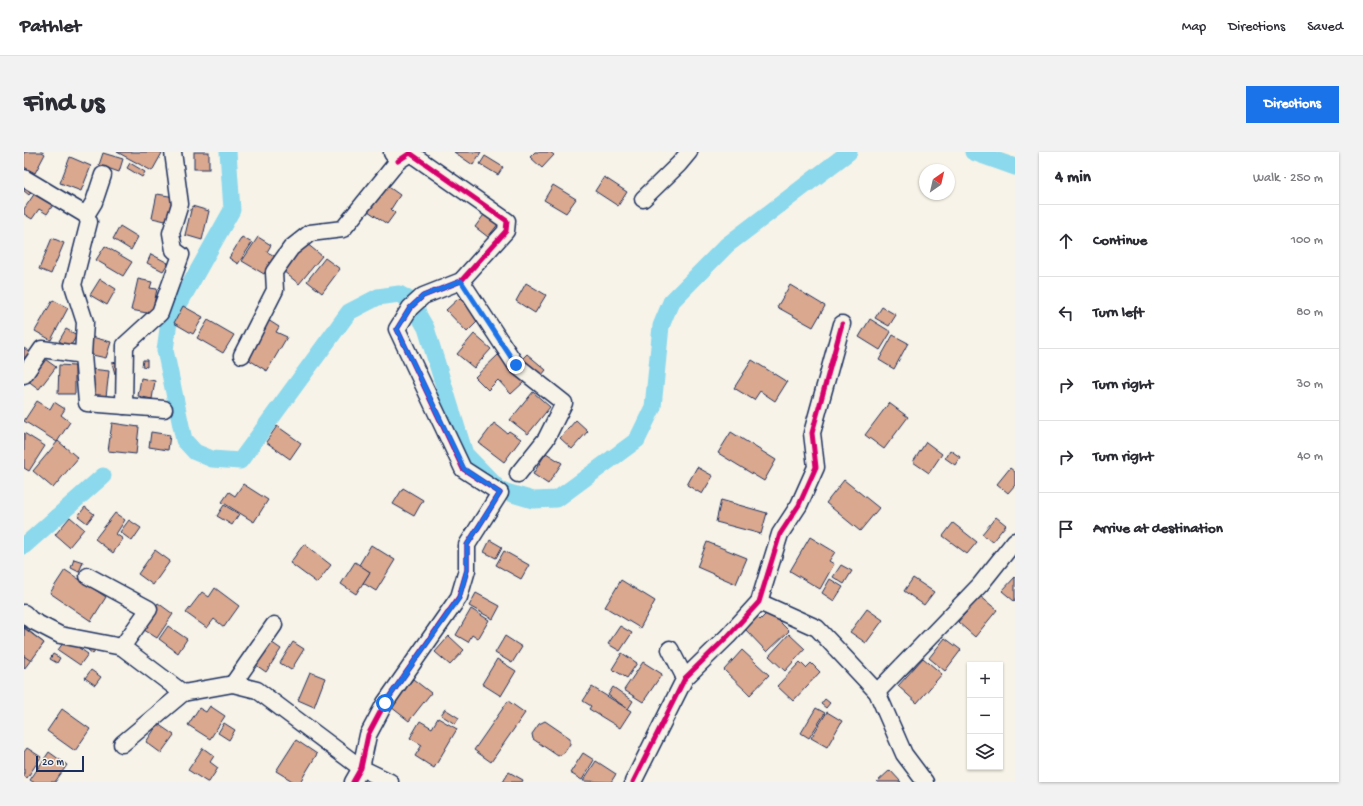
<!DOCTYPE html>
<meta charset="utf-8">
<style>
:root{--surface:#fff;--page:#f2f2f3;--text:#2b2b33;--muted:#7c7c81;--line:#e1e1e2;--accent:#1a73e8}
body{margin:0;font-family:"Gochi Hand",sans-serif;background:var(--page);color:var(--text)}
.controls{position:absolute;right:12px;bottom:12px;display:grid;overflow:hidden;border-radius:0px;box-shadow:0 1px 3px #0004}
.controls button{width:36px;height:36px;display:grid;place-items:center;padding:0;border:0;border-bottom:1px solid var(--line);background:var(--surface);color:var(--text);font:20px sans-serif}
.compass{position:absolute;left:895px;top:12px;width:36px;height:36px;border-radius:50%;background:var(--surface);box-shadow:0 1px 3px #0004;rotate:34deg}
.scale{position:absolute;left:12px;bottom:10px;width:48px;box-sizing:border-box;padding-left:4px;border:2px solid #1b2f5e;border-top:0;font-size:11px;line-height:14px;white-space:nowrap;color:#1b2f5e;-webkit-text-stroke:3px #f7f3e8;paint-order:stroke}
.stop{position:absolute;width:12px;height:12px;margin:-9px;border:3px solid #1a73e8;border-radius:50%;background:#fff}
.stop.end{background:#1a73e8;border-color:#fff;box-shadow:0 1px 4px #0008}
.list{margin:0;padding:0;list-style:none}
h2{display:flex;justify-content:space-between;align-items:center;height:52px;margin:0;padding:0 16px;font-size:17px}
h2 small{font-size:13px;font-weight:400;color:var(--muted)}
.list li{display:grid;grid-template-columns:26px 1fr auto;gap:12px;align-items:center;box-sizing:border-box;height:72px;padding:0 16px;border-top:1px solid var(--line)}
.list b{display:block;font-size:15px;white-space:nowrap}
.list em{font-size:13px;font-style:normal;color:var(--muted)}
.icon{flex:none;width:22px;height:22px;fill:none;stroke:currentColor;stroke-width:2;stroke-linecap:round;stroke-linejoin:round}
.map{position:relative;flex:none;width:991px;height:630px;overflow:hidden;border-radius:0px}
header{display:flex;align-items:center;gap:24px;box-sizing:border-box;height:56px;padding:0 20px;background:var(--surface);border-bottom:1px solid var(--line)}
header strong{font-size:19px}
nav{display:flex;gap:22px;margin-inline-start:auto;font-size:14px}
.intro{display:flex;align-items:center;justify-content:space-between;box-sizing:border-box;height:96px;padding:0 24px}
h1{margin:0;font-size:28px}
.button{padding:10px 18px;border-radius:0px;background:var(--accent);color:#fff;font-size:14px;font-weight:700}
main{display:flex;gap:24px;padding:0 24px}
aside{flex:1;background:var(--surface);border-radius:0px;box-shadow:0 1px 3px #0004}
.map>svg:first-child{display:block}
</style>
<header>
<strong>Pathlet</strong>
<nav><a>Map</a><a>Directions</a><a>Saved</a></nav>
</header>
<div class="intro"><h1>Find us</h1><a class="button">Directions</a></div>
<main>
<div class="map">
<svg width="991" height="630" viewBox="0 0 991 630">
<rect width="100%" height="100%" fill="#f7f3e8"/>
<filter id="ink" filterUnits="userSpaceOnUse"><feTurbulence type="fractalNoise" baseFrequency=".025" numOctaves="2"/><feDisplacementMap in="SourceGraphic" scale="8" xChannelSelector="R" yChannelSelector="G"/><feConvolveMatrix kernelMatrix="1 2 1 2 8 2 1 2 1" color-interpolation-filters="sRGB"/></filter>
<g filter="url(#ink)">
<g fill="none" stroke-linecap="round" stroke-linejoin="round">
<g stroke="#8cd8ec" stroke-width="17">
<polyline points="204,0 208,58 145,170 141,198 160,288 171,300 188,307 216,309 325,160 354,145 375,142 391,151 395,164 402,176 441,302 474,336 482,340 509,348 533,347 613,288 629,255 637,174 647,150 703,93 825,0"/>
<polyline points="949,0 991,15"/>
<polyline points="0,394 79,324"/>
</g>
</g>
<g fill="#daa88e" stroke="#1b2f5e">
<polygon points="0,0 18,0 21,2 11,21 0,15"/>
<polygon points="93,0 136,0 138,1 128,19"/>
<rect x="170" y="0" width="15" height="17"/>
<polygon points="430,0 457,0 449,13"/>
<polygon points="511,0 526,0 530,3 518,16 506,5"/>
<polygon points="79,1 99,7 95,20 75,13"/>
<polygon points="461,4 479,15 474,23 456,12"/>
<polygon points="46,5 67,14 57,39 36,31"/>
<polygon points="106,11 121,20 118,25 103,16"/>
<polygon points="580,25 603,40 594,54 571,39"/>
<polygon points="0,31 11,36 5,43 0,39"/>
<polygon points="362,33 376,43 367,57 371,61 363,72 344,59"/>
<polygon points="529,33 552,47 542,61 520,48"/>
<polygon points="13,38 31,50 23,62 15,57 8,67 0,62 0,57"/>
<polygon points="133,42 151,45 146,70 128,66"/>
<polygon points="168,54 185,59 178,88 161,83"/>
<polygon points="462,60 475,71 464,85 451,75"/>
<polygon points="96,74 114,85 107,98 89,87"/>
<polygon points="218,85 228,91 214,112 205,106"/>
<polygon points="234,85 247,93 243,100 251,104 240,122 218,109"/>
<polygon points="28,86 40,91 27,122 15,117"/>
<polygon points="282,91 298,104 275,132 259,119"/>
<polygon points="81,94 108,110 99,124 72,108"/>
<polygon points="127,102 144,111 139,119 123,111"/>
<polygon points="301,106 316,117 298,141 283,129"/>
<polygon points="76,127 92,137 83,153 66,143"/>
<polygon points="114,127 128,130 126,136 133,137 128,162 107,158"/>
<polygon points="502,131 522,143 511,161 492,149"/>
<polygon points="766,133 801,154 789,175 753,155"/>
<polygon points="435,146 456,167 443,180 422,158"/>
<polygon points="29,148 44,156 27,188 11,179"/>
<polygon points="159,154 179,165 169,182 150,171"/>
<polygon points="858,155 872,163 865,174 851,166"/>
<polygon points="846,167 867,180 856,198 835,185"/>
<polygon points="184,168 210,183 199,201 173,186"/>
<polygon points="244,168 255,175 252,180 263,185 243,219 222,206"/>
<polygon points="42,177 53,183 46,195 35,189"/>
<polygon points="450,182 467,197 450,216 433,202"/>
<polygon points="869,183 884,191 870,217 855,208"/>
<polygon points="68,185 87,190 82,206 64,202"/>
<polygon points="0,196 7,201 0,210"/>
<polygon points="503,202 522,218 517,224 498,207"/>
<polygon points="474,203 500,230 487,242 474,228 464,238 451,225"/>
<polygon points="18,205 32,215 15,237 3,228"/>
<polygon points="119,208 123,208 123,215 118,214"/>
<polygon points="728,208 763,230 751,249 736,239 730,248 710,236"/>
<polygon points="93,210 96,221 91,222 88,211"/>
<polygon points="35,213 51,214 51,242 34,242"/>
<polygon points="67,217 85,219 82,245 65,243"/>
<polygon points="117,226 131,229 128,247 114,244"/>
<polygon points="509,240 526,255 504,282 486,268"/>
<polygon points="13,249 26,257 30,250 41,257 37,263 46,270 33,290 0,269"/>
<polygon points="865,251 884,265 860,297 841,283"/>
<polygon points="552,268 564,279 548,297 536,286"/>
<polygon points="88,271 115,275 112,302 84,299"/>
<polygon points="470,271 483,281 485,279 497,287 480,310 455,291"/>
<polygon points="253,274 277,291 266,307 242,290"/>
<polygon points="127,280 146,283 144,298 125,295"/>
<polygon points="707,280 752,308 740,329 694,301"/>
<polygon points="0,281 21,294 5,319 0,316"/>
<polygon points="34,289 54,306 29,336 9,319"/>
<polygon points="902,290 918,302 905,321 889,310"/>
<polygon points="926,298 936,305 931,313 921,306"/>
<polygon points="522,301 538,311 524,332 509,322"/>
<polygon points="673,315 689,324 678,342 663,333"/>
<polygon points="986,316 991,320 991,333 984,341 973,332"/>
<polygon points="820,328 855,356 836,379 802,351"/>
<polygon points="219,332 244,348 230,370 198,350 205,340 211,344"/>
<polygon points="379,336 399,348 390,364 369,352"/>
<polygon points="697,348 743,361 737,382 692,370"/>
<polygon points="200,353 215,362 208,373 193,364"/>
<polygon points="61,355 70,362 63,371 54,364"/>
<polygon points="91,361 101,368 92,382 99,387 89,401 71,387"/>
<polygon points="46,365 60,377 45,395 31,383"/>
<polygon points="972,365 982,373 968,390 958,382"/>
<polygon points="105,368 117,376 108,389 96,380"/>
<polygon points="929,371 953,390 943,402 919,384"/>
<polygon points="786,385 811,400 805,409 810,412 796,437 766,419"/>
<polygon points="466,388 478,395 472,406 460,400"/>
<polygon points="683,390 723,406 712,432 673,415"/>
<polygon points="280,392 307,413 293,431 266,411"/>
<polygon points="347,393 371,408 352,439 339,431 346,420 335,413"/>
<polygon points="131,398 146,409 129,433 114,422"/>
<polygon points="480,399 505,413 497,427 472,413"/>
<polygon points="50,407 59,410 55,420 47,416"/>
<polygon points="331,410 346,420 332,442 317,432"/>
<polygon points="817,413 828,419 820,432 809,425"/>
<polygon points="41,418 82,445 67,469 26,441"/>
<polygon points="991,425 991,448 990,449 978,439"/>
<polygon points="889,426 910,440 900,453 880,439"/>
<polygon points="806,427 819,435 810,449 798,441"/>
<polygon points="597,428 631,449 616,476 581,455"/>
<polygon points="191,436 215,454 200,475 190,467 183,476 162,461 178,440 185,445"/>
<polygon points="452,441 476,454 469,467 445,454"/>
<polygon points="956,444 973,458 951,485 934,470"/>
<polygon points="134,451 149,462 133,486 117,476"/>
<polygon points="447,457 465,468 454,487 448,483 444,490 432,483"/>
<polygon points="843,457 859,468 842,491 826,480"/>
<polygon points="745,459 765,479 743,500 720,476 732,464 736,468"/>
<polygon points="144,474 163,487 154,501 135,487"/>
<polygon points="596,474 608,481 596,499 584,492"/>
<polygon points="0,475 20,491 0,517"/>
<polygon points="0,476 20,491 7,509 0,504"/>
<polygon points="765,482 781,497 761,519 745,504"/>
<polygon points="425,484 440,498 426,513 411,500"/>
<polygon points="481,484 498,495 488,511 471,501"/>
<polygon points="921,486 937,498 921,519 905,506"/>
<polygon points="42,487 64,502 56,513 34,498"/>
<polygon points="244,488 257,497 242,520 229,511"/>
<polygon points="269,490 280,497 267,518 256,511"/>
<polygon points="59,494 72,498 69,502"/>
<polygon points="718,498 745,523 726,543 700,518"/>
<polygon points="598,501 613,511 603,526 588,517"/>
<polygon points="29,502 36,506 33,511 26,507"/>
<polygon points="899,506 918,522 893,551 874,534"/>
<polygon points="473,507 492,519 477,544 458,532"/>
<polygon points="619,510 638,522 619,550 600,538"/>
<polygon points="776,510 782,516 787,511 796,520 769,549 753,534"/>
<polygon points="67,518 77,525 71,533 61,526"/>
<polygon points="286,520 301,526 290,555 274,548"/>
<polygon points="389,527 407,541 385,569 367,555"/>
<polygon points="568,535 607,559 596,576 565,557 567,554 559,549"/>
<polygon points="589,535 609,549 604,557 584,543"/>
<polygon points="801,547 806,551 802,556 797,552"/>
<polygon points="484,549 501,561 467,610 450,598"/>
<polygon points="186,554 201,564 186,587 164,573 175,556 182,560"/>
<polygon points="792,556 801,561 785,586 777,581"/>
<polygon points="38,557 66,577 51,599 23,579"/>
<polygon points="421,557 435,566 431,572 417,563"/>
<polygon points="803,560 818,569 803,595 787,586"/>
<polygon points="414,566 433,577 410,616 391,604 398,593 386,586 396,569 408,576"/>
<polygon points="521,569 546,586 546,592 540,601 534,604 509,587 508,582 515,572"/>
<polygon points="200,571 211,578 205,588 194,581"/>
<polygon points="134,572 150,583 137,601 122,590"/>
<polygon points="272,588 293,602 276,630 270,630 252,619"/>
<polygon points="3,596 17,605 3,626 0,624 0,600"/>
<polygon points="179,596 190,604 186,610 194,616 185,630 183,630 164,618"/>
<polygon points="25,600 43,613 31,630 9,630 6,628"/>
<polygon points="559,601 570,608 558,628 546,621"/>
<polygon points="572,609 592,622 587,630 559,629"/>
<polygon points="866,618 877,630 853,630"/>
<polygon points="485,620 499,628 498,630 479,630"/>
</g>
<g fill="none" stroke-linecap="round" stroke-linejoin="round">
<g stroke="#1b2f5e" stroke-width="19">
<g id="street">
<polyline points="0,26 62,63 65,70 49,133 61,170 59,203 63,251 140,257"/>
<polyline points="619,47 655,12 665,0"/>
<polyline points="62,63 70,50 79,23"/>
<polyline points="437,129 492,213 540,251 522,287 494,322"/>
<polyline points="218,203 251,138 250,120 267,96 286,81 319,77 374,9 368,1"/>
<polyline points="0,223 18,197 59,203"/>
<polyline points="100,254 101,193 136,161 157,103 150,98 147,81 156,52 149,0"/>
<polyline points="64,424 125,457 98,495"/>
<polyline points="735,450 793,476 853,540 880,602 901,630"/>
<polyline points="0,461 7,468 36,483 98,495 159,541 209,532 233,538 337,616 366,630"/>
<polyline points="646,497 661,526"/>
<polyline points="209,532 250,473"/>
<polyline points="853,540 956,433 991,389"/>
<polyline points="98,592 159,541"/>
<polyline points="329,630 337,616 344,583 361,551 435,445 443,418 443,393 476,341 439,317 373,177 386,156 399,144 437,129 482,79 483,69 386,1 374,9"/>
<polyline points="609,630 661,526 704,484 735,450 756,382 775,353 792,315 788,281 818,172"/>
</g>
</g>
<use href="#street" stroke="#f7f3e8" stroke-width="16"/>
<g stroke="#f7f3e8" stroke-width="8">
<g id="cycleway">
<polyline points="329,630 337,616 344,583 361,551 435,445 443,418 443,393 476,341 439,317 373,177 386,156 399,144 437,129 482,79 483,69 386,1 374,9"/>
<polyline points="609,630 661,526 704,484 735,450 756,382 775,353 792,315 788,281 818,172"/>
</g>
</g>
<use href="#cycleway" stroke="#d6006c" stroke-width="5"/>
</g>
</g>
<g fill="none" stroke-linecap="round" stroke-linejoin="round" filter="url(#ink)">
<polyline stroke="#1a73e8" stroke-width="5" points="361,551 435,446 443,418 443,393 476,341 440,317 373,177 386,156 399,144 437,129 492,213"/>
</g>
</svg>
<div class="controls">
<button>+</button>
<button>−</button>
<button><svg class="icon" aria-label="layers" viewBox="0 0 24 24"><path d="M12 4l9 5-9 5-9-5zM3 14l9 5 9-5"/></svg></button>
</div>
<svg class="compass" viewBox="-18 -18 36 36"><path d="M0-13l5 13h-10z" fill="#e53935"/><path d="M0 13l5-13h-10z" fill="#7c7c81"/></svg>
<div class="scale">20 m</div>
<div class="stop" style="left:361px;top:551px"></div>
<div class="stop end" style="left:492px;top:213px"></div>
</div>
<aside>
<h2>4 min<small>Walk · 250 m</small></h2>
<ul class="list">
<li><svg class="icon" aria-label="ahead" viewBox="0 0 24 24"><path d="M12 20V5M6 11l6-6 6 6"/></svg><div><b>Continue</b></div><em>100 m</em></li>
<li><svg class="icon" aria-label="left" viewBox="0 0 24 24"><path d="M17 20v-9H6M10 6l-5 5 5 5"/></svg><div><b>Turn left</b></div><em>80 m</em></li>
<li><svg class="icon" aria-label="right" viewBox="0 0 24 24"><path d="M7 20v-9h11M14 6l5 5-5 5"/></svg><div><b>Turn right</b></div><em>30 m</em></li>
<li><svg class="icon" aria-label="right" viewBox="0 0 24 24"><path d="M7 20v-9h11M14 6l5 5-5 5"/></svg><div><b>Turn right</b></div><em>40 m</em></li>
<li><svg class="icon" aria-label="arrive" viewBox="0 0 24 24"><path d="M6 21V4h12l-3 4 3 4H6"/></svg><div><b>Arrive at destination</b></div></li>
</ul>
</aside>
</main>
